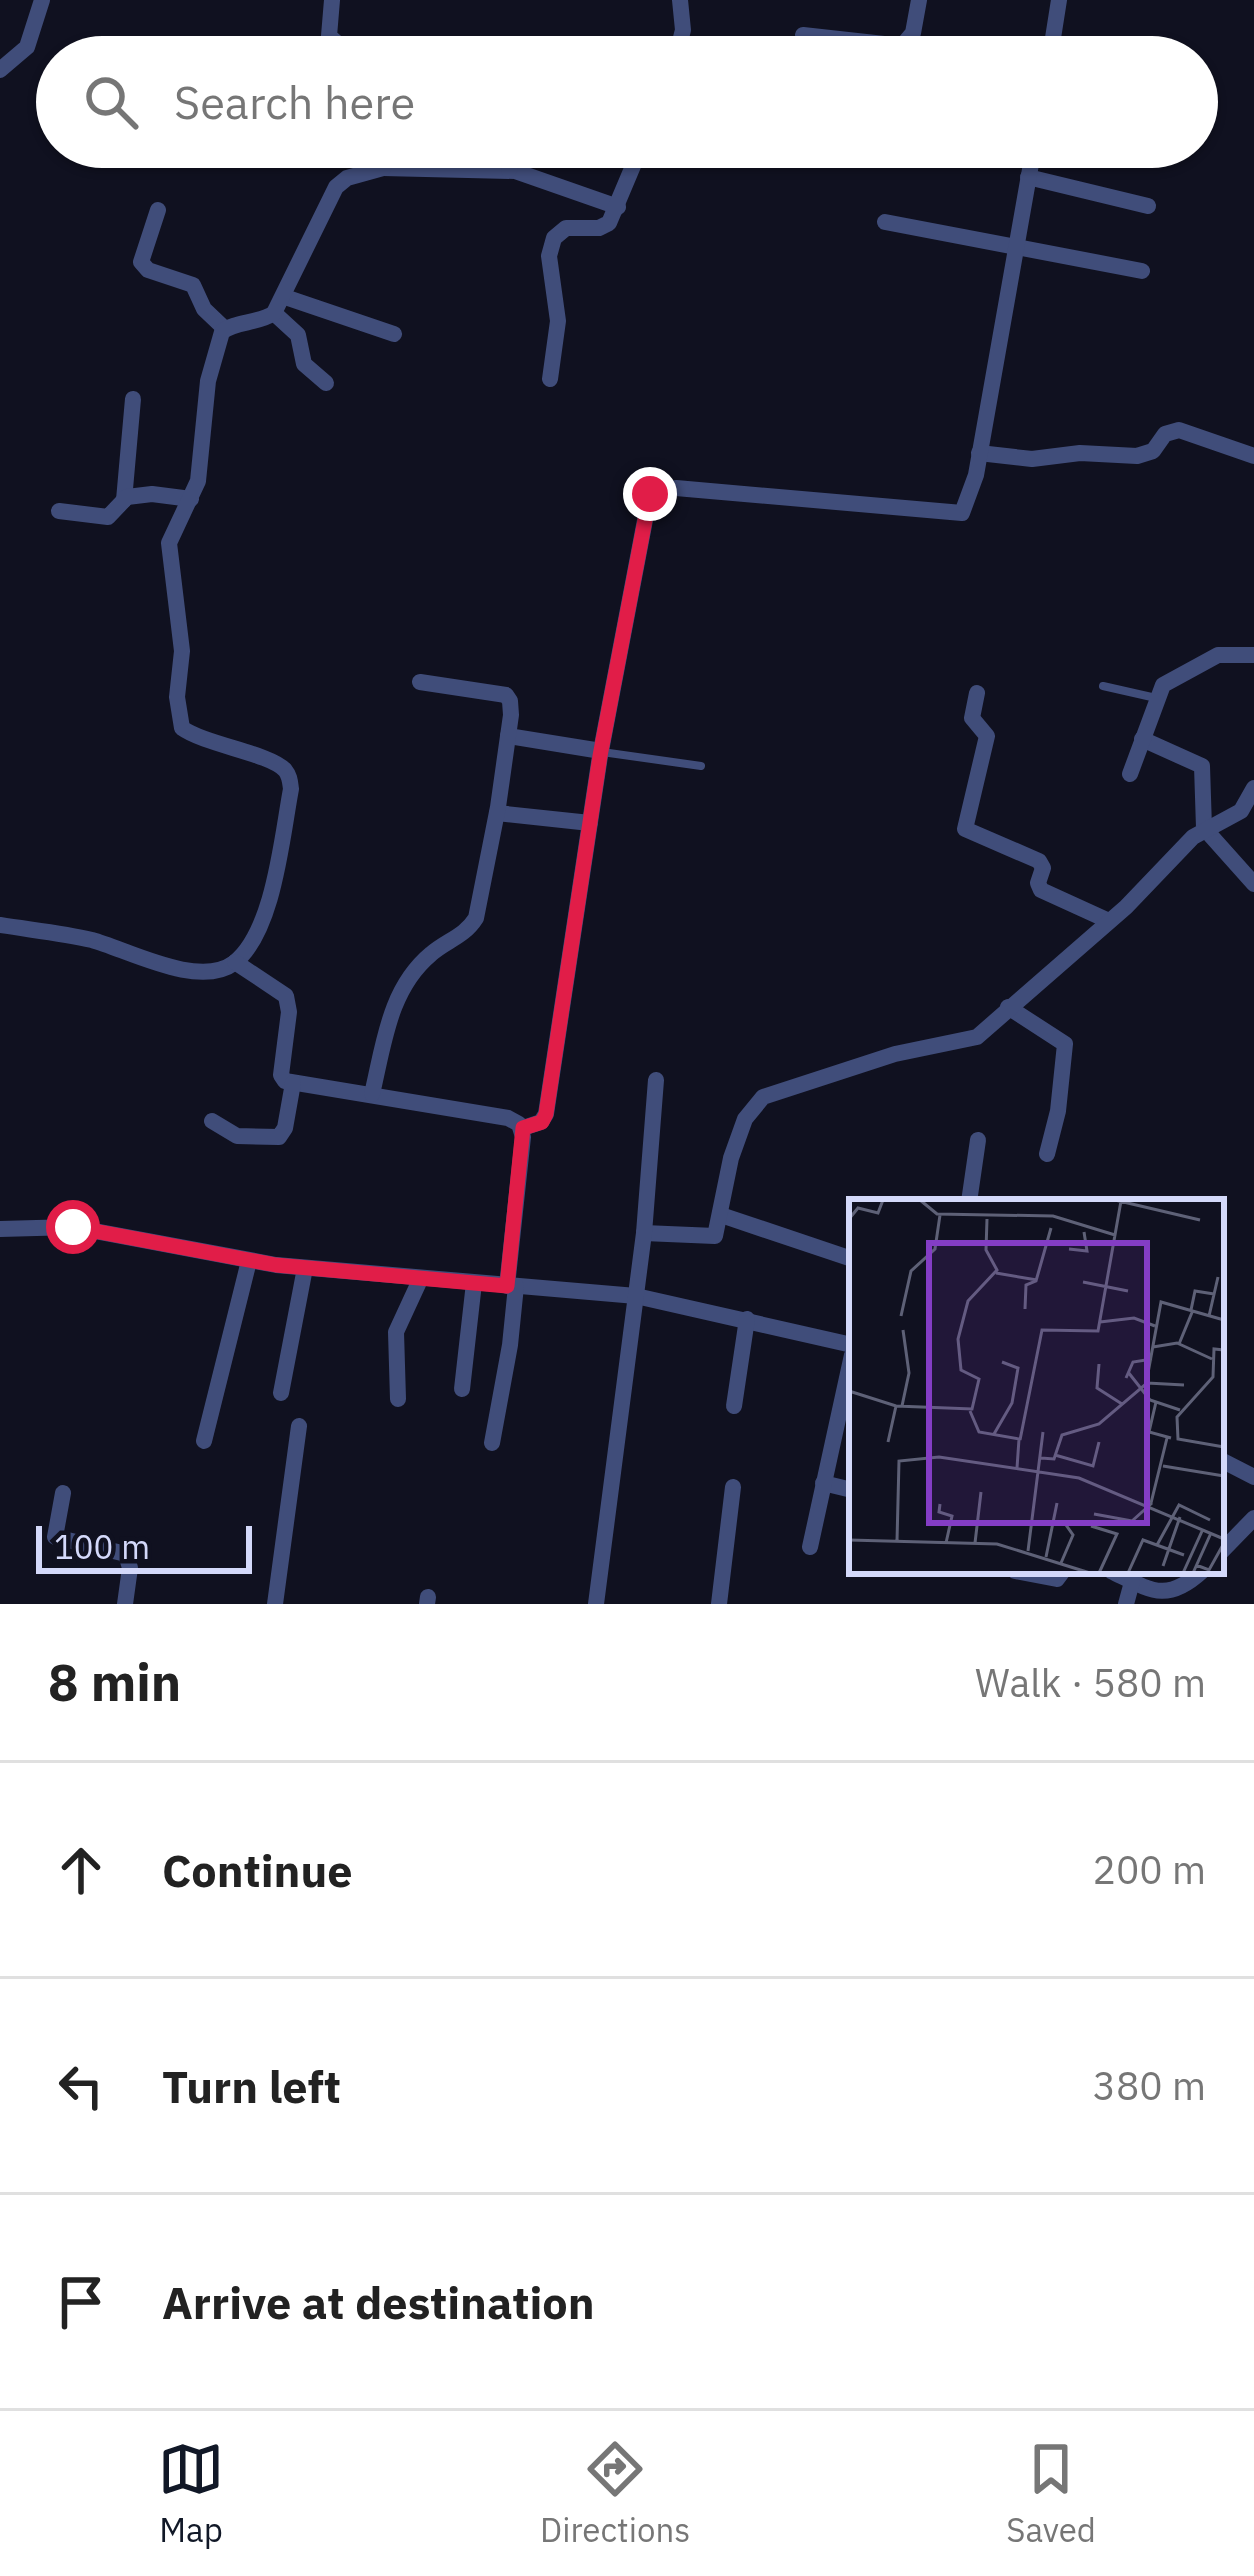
<!DOCTYPE html>
<meta charset="utf-8">
<style>
:root{--surface:#fff;--page:#f6f6f6;--text:#222;--muted:#767676;--line:#e0e0e0;--accent:#111827}
body{margin:0;font-family:"IBM Plex Sans",sans-serif;background:var(--page);color:var(--text)}
.scale{position:absolute;left:36px;bottom:30px;width:216px;box-sizing:border-box;padding-left:12px;border:6px solid #d4d9fa;border-top:0;font-size:33px;line-height:42px;white-space:nowrap;color:#d4d9fa;-webkit-text-stroke:9px #101120;paint-order:stroke}
.stop{position:absolute;width:36px;height:36px;margin:-27px;border:9px solid #e11d48;border-radius:50%;background:#fff}
.stop.end{background:#e11d48;border-color:#fff;box-shadow:0 3px 12px #0008}
.list{margin:0;padding:0;list-style:none}
h2{display:flex;justify-content:space-between;align-items:center;height:156px;margin:0;padding:0 48px;font-size:51px}
h2 small{font-size:39px;font-weight:400;color:var(--muted)}
.list li{display:grid;grid-template-columns:78px 1fr auto;gap:36px;align-items:center;box-sizing:border-box;height:216px;padding:0 48px;border-top:3px solid var(--line)}
.list b{display:block;font-size:45px;white-space:nowrap}
.list em{font-size:39px;font-style:normal;color:var(--muted)}
.icon{flex:none;width:66px;height:66px;fill:none;stroke:currentColor;stroke-width:2;stroke-linecap:round;stroke-linejoin:round}
.map{position:relative;flex:none;width:1254px;height:1604px;overflow:hidden}
.search{position:absolute;background:var(--surface);box-shadow:0 3px 9px #0004;left:36px;right:36px;top:36px;height:132px;display:flex;align-items:center;gap:30px;box-sizing:border-box;padding:0 42px;border-radius:66px;color:var(--muted);font-size:45px}
.sheet{height:804px;background:var(--surface)}
nav{display:flex;justify-content:space-around;align-items:center;box-sizing:border-box;height:168px;border-top:3px solid var(--line);background:var(--surface);font-size:33px;color:var(--muted)}
nav a{display:grid;justify-items:center;gap:6px}
nav .on{color:var(--accent)}
.map>svg:first-child{display:block}
</style>
<div class="map">
<svg width="1254" height="1604" viewBox="0 0 1254 1604">
<rect width="100%" height="100%" fill="#101120"/>
<g fill="none" stroke-linecap="round" stroke-linejoin="round">
<g stroke="#404d7a" stroke-width="8">
<polyline points="1103,686 1156,698"/>
<polyline points="602,752 701,766"/>
</g>
<g stroke="#404d7a" stroke-width="16">
<polyline points="332,0 329,36 353,57"/>
<polyline points="803,35 902,46 913,33 919,0"/>
<polyline points="676,57 683,30 680,0"/>
<polyline points="1050,57 1059,0"/>
<polyline points="0,70 27,47 42,0"/>
<polyline points="582,147 635,162"/>
<polyline points="383,168 515,171 618,207"/>
<polyline points="509,170 517,147"/>
<polyline points="1028,177 1148,206"/>
<polyline points="158,210 141,262 148,270 193,285 204,309 225,329"/>
<polyline points="885,222 1142,271"/>
<polyline points="285,297 394,334"/>
<polyline points="274,313 298,335 304,364 326,383"/>
<polyline points="550,379 558,321 549,256 554,238 566,228 599,228 609,223 641,147"/>
<polyline points="979,453 1032,459 1080,453 1137,456 1153,451 1165,434 1179,430 1254,456"/>
<polyline points="124,500 133,399"/>
<polyline points="59,511 108,517 127,497 152,494 191,499"/>
<polyline points="977,693 972,718 987,736 965,829 1039,861 1043,868 1038,883 1041,890 1109,921"/>
<polyline points="508,736 601,751"/>
<polyline points="1142,739 1202,766 1204,828 1254,884"/>
<polyline points="1130,774 1163,685 1218,655 1254,655"/>
<polyline points="497,813 590,823"/>
<path d="M 0,925 C 31,930 62,933 92,940 C 128,950 199,989 234,963 C 274,932 282,836 291,789 C 290,782 290,776 285,770 C 269,753 206,745 182,728 L 177,697 L 182,651 L 169,543 L 198,481 L 208,381 L 222,332 C 235,321 258,324 274,313 L 336,187 L 347,178 L 383,168 L 392,147"/>
<polyline points="235,962 286,996 289,1012 281,1075 285,1081 508,1118 519,1124 523,1137 507,1286"/>
<polyline points="1008,1007 1065,1044 1058,1111 1047,1154"/>
<path d="M 372,1094 C 384,1044 389,989 431,954 C 447,940 464,937 476,918 L 498,807 L 511,715 L 510,701 L 506,695 L 420,682"/>
<polyline points="212,1121 237,1136 279,1137 285,1128 293,1083"/>
<polyline points="523,1128 541,1122 546,1114 600,756 650,494 676,488 962,513 976,475 1034,147"/>
<polyline points="969,1202 978,1140"/>
<polyline points="721,1215 852,1259"/>
<polyline points="0,1229 73,1227 276,1265 636,1296 852,1345"/>
<polyline points="644,1233 715,1236 731,1158 745,1119 763,1097 895,1054 977,1037 1126,907 1193,837 1241,811 1254,788"/>
<polyline points="462,1389 474,1283"/>
<polyline points="281,1393 305,1268"/>
<polyline points="398,1399 396,1332 420,1280"/>
<polyline points="734,1406 747,1319"/>
<polyline points="204,1441 249,1261"/>
<polyline points="492,1443 510,1345 516,1286"/>
<polyline points="1221,1460 1254,1477"/>
<polyline points="823,1483 852,1490"/>
<polyline points="63,1493 55,1537 126,1554 130,1568 125,1604"/>
<polyline points="810,1547 852,1355"/>
<polyline points="1221,1552 1254,1518"/>
<polyline points="1015,1571 1057,1579 1063,1571"/>
<path d="M 1111,1571 C 1150,1590 1166,1604 1202,1571"/>
<polyline points="275,1604 299,1426"/>
<polyline points="427,1604 428,1597"/>
<polyline points="596,1604 644,1233 656,1080"/>
<polyline points="719,1604 733,1487"/>
<polyline points="1126,1604 1132,1582"/>
</g>
</g>
<g fill="none" stroke-linecap="round" stroke-linejoin="round">
<polyline stroke="#e11d48" stroke-width="15" points="73,1227 276,1265 507,1286 523,1128 542,1122 546,1114 600,756 650,494"/>
</g>
<g transform="translate(849 1199)">
<rect width="375" height="375" fill="#101120"/>
<path fill="none" stroke="#5e6177" stroke-width="3" d="M 71,1 L 88,15 L 204,17 L 266,36M 266,1 L 351,21M 0,20 L 9,9 L 29,14 L 34,1M 220,50 L 238,52 L 235,33M 147,74 L 188,81M 234,83 L 279,92M 176,110 L 177,86 L 187,82 L 202,29M 342,111 L 346,92 L 365,95M 52,117 L 62,72 L 86,50 L 91,16M 360,117 L 369,78M 251,123 L 285,119 L 306,127M 330,145 L 344,111M 304,148 L 328,144 L 363,160M 375,151 L 365,150 L 364,178 L 328,218 L 329,240 L 375,248M 250,165 L 248,189 L 273,205M 279,173 L 301,201 L 331,211M 277,179 L 284,163 L 303,160M 298,184 L 335,186M 0,192 L 47,207 L 123,210 L 130,180 L 112,171 L 109,140 L 119,102 L 148,71 L 137,51 L 138,20M 307,203 L 300,233 L 322,239M 53,207 L 60,174 L 54,131M 121,212 L 130,233 L 170,240 L 168,269M 145,235 L 163,204 L 169,169 L 153,163M 171,241 L 193,131 L 249,132 L 272,2M 39,243 L 47,207M 206,256 L 244,267 L 250,243M 192,259 L 205,260 L 213,236 L 250,225 L 297,185 L 312,103 L 375,121M 314,267 L 375,277M 302,304 L 318,239M 91,305 L 90,313 L 103,317 L 97,344M 245,315 L 283,322 L 303,304M 242,327 L 268,335 L 250,374M 0,341 L 148,345 L 241,374M 48,342 L 50,262 L 90,258 L 230,279 L 375,340M 126,344 L 132,293M 308,346 L 330,306 L 361,321M 179,352 L 194,233M 197,358 L 208,304M 212,364 L 224,336 L 217,326M 347,366 L 360,371 L 375,344M 314,367 L 331,318M 279,374 L 294,341 L 335,356M 334,374 L 354,330M 344,374 L 362,334"/>
<path fill="#843dc5" fill-opacity="0.15" stroke="#843dc5" stroke-width="6" d="M 80,44 L 298,44 L 298,324 L 80,324 Z"/>
<rect width="375" height="375" fill="none" stroke="#d4d9fa" stroke-width="6"/>
</g>
</svg>
<div class="scale">100 m</div>
<div class="stop" style="left:73px;top:1227px"></div>
<div class="stop end" style="left:650px;top:494px"></div>
<div class="search"><svg class="icon" aria-label="search" viewBox="0 0 24 24"><circle cx="10" cy="10" r="6"/><path d="M15 15l6 6"/></svg>Search here</div>
</div>
<section class="sheet">
<h2>8 min<small>Walk · 580 m</small></h2>
<ul class="list">
<li><svg class="icon" aria-label="ahead" viewBox="0 0 24 24"><path d="M12 20V5M6 11l6-6 6 6"/></svg><div><b>Continue</b></div><em>200 m</em></li>
<li><svg class="icon" aria-label="left" viewBox="0 0 24 24"><path d="M17 20v-9H6M10 6l-5 5 5 5"/></svg><div><b>Turn left</b></div><em>380 m</em></li>
<li><svg class="icon" aria-label="arrive" viewBox="0 0 24 24"><path d="M6 21V4h12l-3 4 3 4H6"/></svg><div><b>Arrive at destination</b></div></li>
</ul>
</section>
<nav>
<a class="on"><svg class="icon" aria-label="map" viewBox="0 0 24 24"><path d="M3 6l6-2 6 2 6-2v14l-6 2-6-2-6 2zM9 4v14M15 6v14"/></svg>Map</a>
<a><svg class="icon" aria-label="directions" viewBox="0 0 24 24"><path d="M12 3l9 9-9 9-9-9zM9 14v-3h6M13 9l2 2-2 2"/></svg>Directions</a>
<a><svg class="icon" aria-label="saved" viewBox="0 0 24 24"><path d="M7 4h10v16l-5-4-5 4z"/></svg>Saved</a>
</nav>
